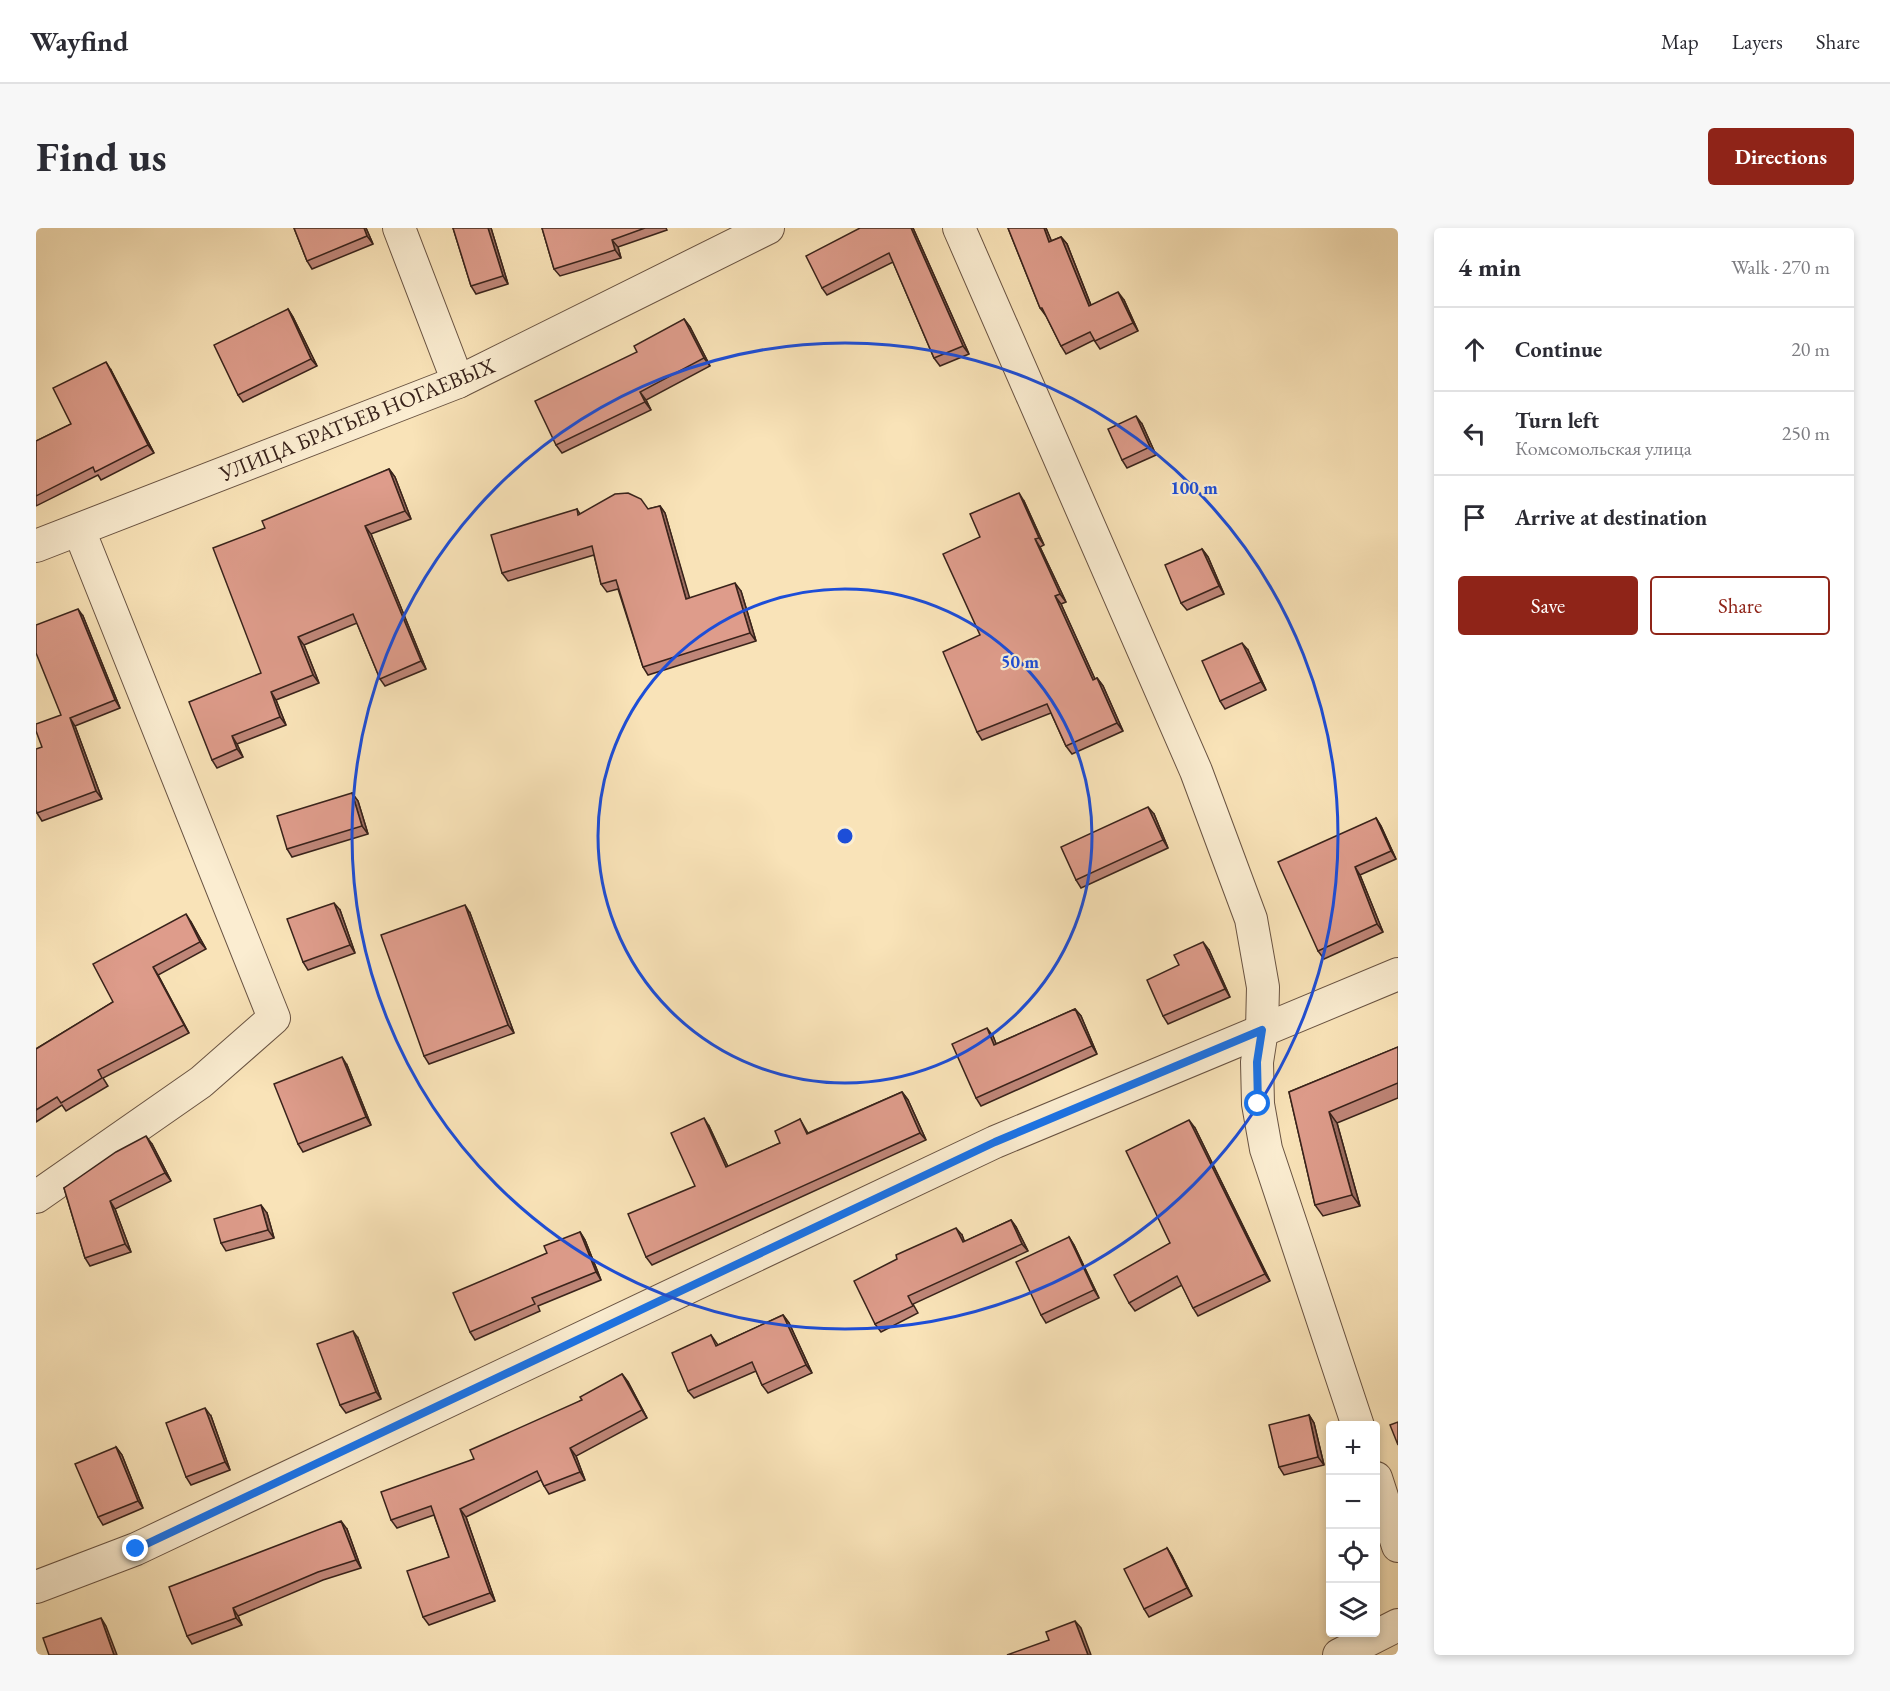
<!DOCTYPE html>
<meta charset="utf-8">
<style>
:root{--surface:#fff;--page:#f7f7f7;--text:#2b2b33;--muted:#7c7c81;--line:#e1e1e2;--accent:#8f2418}
body{margin:0;font-family:"EB Garamond",serif;background:var(--page);color:var(--text)}
.controls{position:absolute;right:18px;bottom:18px;display:grid;overflow:hidden;border-radius:6px;box-shadow:0 3px 9px #0003}
.controls button{width:54px;height:54px;display:grid;place-items:center;padding:0;border:0;border-bottom:2px solid var(--line);background:var(--surface);color:var(--text);font:30px sans-serif}
.stop{position:absolute;width:18px;height:18px;margin:-14px;border:4px solid #1a73e8;border-radius:50%;background:#fff}
.stop.end{background:#1a73e8;border-color:#fff;box-shadow:0 2px 6px #0008}
.list{margin:0;padding:0;list-style:none}
h2{display:flex;justify-content:space-between;align-items:center;height:78px;margin:0;padding:0 24px;font-size:26px}
h2 small{font-size:20px;font-weight:400;color:var(--muted)}
.list li{display:grid;grid-template-columns:39px 1fr auto;gap:18px;align-items:center;box-sizing:border-box;height:84px;padding:0 24px;border-top:2px solid var(--line)}
.list b{display:block;font-size:22px;white-space:nowrap}
.list p{margin:0;font-size:20px;white-space:nowrap;color:var(--muted)}
.list em{font-size:20px;font-style:normal;color:var(--muted)}
.actions{display:flex;gap:12px;padding:18px 24px}
.actions a{flex:1;padding:14px 0;border:2px solid var(--accent);border-radius:6px;text-align:center;font-size:21px;color:var(--accent)}
.actions .main{background:var(--accent);color:#fff}
.icon{flex:none;width:33px;height:33px;fill:none;stroke:currentColor;stroke-width:2;stroke-linecap:round;stroke-linejoin:round}
.map{position:relative;flex:none;width:1362px;height:1427px;overflow:hidden;border-radius:6px}
header{display:flex;align-items:center;gap:36px;box-sizing:border-box;height:84px;padding:0 30px;background:var(--surface);border-bottom:2px solid var(--line)}
header strong{font-size:28px}
nav{display:flex;gap:33px;margin-inline-start:auto;font-size:21px}
.intro{display:flex;align-items:center;justify-content:space-between;box-sizing:border-box;height:144px;padding:0 36px}
h1{margin:0;font-size:42px}
.button{padding:15px 27px;border-radius:6px;background:var(--accent);color:#fff;font-size:21px;font-weight:700}
main{display:flex;gap:36px;padding:0 36px}
aside{flex:1;background:var(--surface);border-radius:6px;box-shadow:0 3px 9px #0003}
.map>svg:first-child{display:block}
</style>
<header>
<strong>Wayfind</strong>
<nav><a>Map</a><a>Layers</a><a>Share</a></nav>
</header>
<div class="intro"><h1>Find us</h1><a class="button">Directions</a></div>
<main>
<div class="map">
<svg width="1362" height="1427" viewBox="0 0 1362 1427">
<rect width="100%" height="100%" fill="#f9e3b8"/>
<filter id="stains"><feTurbulence type="fractalNoise" baseFrequency=".00333" numOctaves="4"/><feColorMatrix values="0 0 0 0 .2 0 0 0 0 .09 0 0 0 0 .02 0 0 0 .5 -.17"/></filter>
<radialGradient id="worn" r=".72"><stop offset=".6" stop-color="#630" stop-opacity="0"/><stop offset="1" stop-color="#630" stop-opacity=".3"/></radialGradient>
<g fill="none" stroke-linecap="round" stroke-linejoin="round">
<g stroke="#695342" stroke-width="34">
<g id="minor">
<polyline points="363,0 422,154"/>
<polyline points="923,0 1160,543 1215,691 1227,759 1226,802 1221,834 1222,876 1230,921 1322,1198"/>
<polyline points="0,318 422,154 732,0"/>
<polyline points="0,969 165,854 238,790 43,302"/>
<polyline points="1340,1250 1362,1318"/>
<polyline points="0,1359 100,1321 959,914 1362,746"/>
<polyline points="1303,1427 1362,1397"/>
</g>
</g>
<use href="#minor" stroke="#fbedd1" stroke-width="32"/>
</g>
<g fill="#bf8678" stroke="#39231b" stroke-width="1.5">
<polygon points="258,0 330,0 337,16 276,41 271,33"/>
<polygon points="417,0 455,0 472,56 440,66 435,58"/>
<polygon points="506,0 630,0 631,2 582,19 585,30 524,48 518,41"/>
<polygon points="824,0 877,0 933,126 904,138 898,130 857,34 791,67 786,60"/>
<polygon points="972,0 1010,0 1015,13 1025,9 1031,16 1055,77 1088,72 1102,103 1064,121 1058,112 1030,126 1025,118 1010,88 1004,80"/>
<polygon points="252,81 257,89 281,138 207,174 202,167"/>
<polygon points="648,91 654,99 674,138 610,172 615,182 526,225 520,217 601,124"/>
<polygon points="75,142 118,225 65,252 62,247 0,278 0,213 35,196"/>
<polygon points="1106,196 1120,227 1091,240 1086,232"/>
<polygon points="353,241 359,249 375,291 335,306 390,441 349,458 344,451 321,395 268,417 283,455 240,472 250,497 201,516 207,529 181,540 176,532 225,445 229,300"/>
<polygon points="988,273 1008,317 1004,319 1030,374 1025,376 1059,451 1061,450 1067,458 1087,503 1036,526 1030,518 1015,485 946,512 941,504 944,407 944,309"/>
<polygon points="624,278 629,285 653,370 705,363 720,413 612,447 607,439 582,361 571,364 565,356 558,327 472,353 466,345 541,281 544,286 612,281"/>
<polygon points="1166,321 1172,329 1188,366 1151,382 1145,375"/>
<polygon points="47,388 84,480 39,498 66,571 6,593 1,585 25,487"/>
<polygon points="1212,422 1230,462 1189,481 1184,473"/>
<polygon points="316,565 322,573 332,606 256,629 251,621"/>
<polygon points="1118,586 1132,620 1045,660 1040,652"/>
<polygon points="1340,590 1345,598 1360,631 1324,647 1347,704 1288,731 1282,723"/>
<polygon points="304,682 319,725 272,742 267,734"/>
<polygon points="434,685 478,805 393,836 388,828"/>
<polygon points="155,694 170,721 122,747 153,805 67,850 72,858 30,883 26,877 0,894 0,821 77,774"/>
<polygon points="1173,722 1194,769 1132,796 1127,788 1143,737"/>
<polygon points="1039,781 1045,788 1061,826 945,878 940,870 957,808 960,816"/>
<polygon points="1362,819 1362,870 1301,895 1324,978 1287,988 1279,977 1253,864"/>
<polygon points="311,837 335,897 267,924 262,916"/>
<polygon points="866,864 872,872 890,912 616,1037 610,1029 659,958 673,898 692,939 744,915 764,891 772,905"/>
<polygon points="1159,900 1234,1053 1162,1088 1157,1080 1146,1057 1099,1083 1093,1075 1134,1015"/>
<polygon points="116,916 135,953 79,981 95,1024 54,1038 49,1030 28,960"/>
<polygon points="231,985 238,1010 190,1023 185,1015"/>
<polygon points="975,992 980,999 992,1023 877,1076 882,1085 845,1104 839,1096 926,1007 928,1014"/>
<polygon points="544,1004 549,1012 565,1052 502,1078 504,1083 439,1112 434,1104 511,1025"/>
<polygon points="1033,1009 1038,1017 1063,1070 1010,1095 1005,1087"/>
<polygon points="747,1087 753,1095 776,1145 732,1165 726,1157 720,1143 658,1170 652,1163 675,1107 682,1117"/>
<polygon points="322,1110 345,1171 310,1185 304,1177"/>
<polygon points="586,1146 592,1154 611,1190 540,1228 549,1252 513,1266 508,1258 505,1252 430,1289 459,1373 393,1397 387,1389 413,1329 398,1287 361,1300 355,1292 438,1231 546,1172"/>
<polygon points="1273,1187 1278,1195 1288,1237 1248,1247 1243,1239"/>
<polygon points="175,1188 194,1242 155,1257 150,1249"/>
<polygon points="80,1219 86,1227 107,1280 67,1297 62,1289"/>
<polygon points="311,1301 325,1340 287,1352 202,1388 206,1397 156,1416 151,1408"/>
<polygon points="1131,1320 1136,1328 1156,1368 1113,1389 1108,1381"/>
</g>
<g fill="#9b6d61" stroke="#39231b" stroke-width="1.5">
<polygon points="328,0 330,0 337,16 331,8"/>
<polygon points="452,0 455,0 472,56 467,48"/>
<polygon points="875,0 877,0 933,126 927,118"/>
<polygon points="1008,0 1010,0 1019,21 1013,14"/>
<polygon points="1025,9 1031,16 1058,85 1053,78"/>
<polygon points="576,12 582,19 585,30 579,22"/>
<polygon points="1082,64 1088,72 1102,103 1097,95"/>
<polygon points="252,81 257,89 281,138 275,131"/>
<polygon points="648,91 654,99 674,138 668,130"/>
<polygon points="70,134 75,142 118,225 112,217"/>
<polygon points="604,164 610,172 615,182 609,174"/>
<polygon points="1100,188 1106,196 1120,227 1114,219"/>
<polygon points="353,241 359,249 375,291 369,283"/>
<polygon points="983,265 988,273 1008,317 1003,310"/>
<polygon points="624,278 629,285 656,378 650,371"/>
<polygon points="329,298 335,306 390,441 385,433"/>
<polygon points="999,311 1004,319 1030,374 1024,366"/>
<polygon points="1166,321 1172,329 1188,366 1183,358"/>
<polygon points="699,355 705,363 720,413 714,405"/>
<polygon points="1019,368 1025,376 1063,460 1057,452"/>
<polygon points="42,381 47,388 84,480 79,472"/>
<polygon points="262,409 268,417 283,455 277,447"/>
<polygon points="1206,415 1212,422 1230,462 1225,454"/>
<polygon points="1061,450 1067,458 1087,503 1081,495"/>
<polygon points="235,464 240,472 250,497 244,489"/>
<polygon points="34,490 39,498 66,571 60,563"/>
<polygon points="196,508 201,516 207,529 201,521"/>
<polygon points="316,565 322,573 332,606 326,598"/>
<polygon points="1112,579 1118,586 1132,620 1127,612"/>
<polygon points="1340,590 1345,598 1360,631 1355,623"/>
<polygon points="1319,639 1324,647 1347,704 1341,696"/>
<polygon points="298,675 304,682 319,725 314,717"/>
<polygon points="429,677 434,685 478,805 472,797"/>
<polygon points="150,686 155,694 170,721 164,714"/>
<polygon points="1167,714 1173,722 1194,769 1189,761"/>
<polygon points="117,739 122,747 153,805 148,797"/>
<polygon points="1039,781 1045,788 1061,826 1056,818"/>
<polygon points="951,800 957,808 964,825 958,817"/>
<polygon points="306,829 311,837 335,897 330,889"/>
<polygon points="866,864 872,872 890,912 884,905"/>
<polygon points="1293,884 1301,895 1324,978 1316,967"/>
<polygon points="668,890 673,898 696,947 690,939"/>
<polygon points="1153,892 1159,900 1234,1053 1229,1046"/>
<polygon points="110,908 116,916 135,953 129,945"/>
<polygon points="74,973 79,981 95,1024 89,1016"/>
<polygon points="225,977 231,985 238,1010 232,1002"/>
<polygon points="975,992 980,999 992,1023 986,1016"/>
<polygon points="920,1000 926,1007 932,1022 927,1014"/>
<polygon points="544,1004 549,1012 565,1052 560,1044"/>
<polygon points="1033,1009 1038,1017 1063,1070 1058,1062"/>
<polygon points="747,1087 753,1095 776,1145 770,1137"/>
<polygon points="317,1103 322,1110 345,1171 340,1164"/>
<polygon points="586,1146 592,1154 611,1190 606,1182"/>
<polygon points="169,1180 175,1188 194,1242 189,1234"/>
<polygon points="1273,1187 1278,1195 1288,1237 1282,1229"/>
<polygon points="80,1219 86,1227 107,1280 102,1273"/>
<polygon points="534,1220 540,1228 549,1252 544,1244"/>
<polygon points="424,1281 430,1289 459,1373 454,1365"/>
<polygon points="305,1293 311,1301 325,1340 320,1332"/>
<polygon points="1131,1320 1136,1328 1156,1368 1151,1360"/>
<polygon points="197,1380 202,1388 206,1397 200,1390"/>
<polygon points="65,1390 70,1398 81,1427 78,1427"/>
<polygon points="1039,1393 1045,1400 1055,1427 1052,1427"/>
</g>
<g fill="#de9c8b" stroke="#39231b" stroke-width="1.5">
<polygon points="258,0 328,0 331,8 271,33"/>
<polygon points="417,0 452,0 467,48 435,58"/>
<polygon points="506,0 609,0 576,12 579,22 518,41"/>
<polygon points="824,0 875,0 927,118 898,130 853,25 786,60 770,28"/>
<polygon points="972,0 1008,0 1013,14 1025,9 1053,78 1082,64 1097,95 1059,113 1054,104 1025,118 1006,80 1004,80"/>
<polygon points="252,81 275,131 202,167 178,117"/>
<polygon points="648,91 668,130 604,164 609,174 520,217 499,173 601,124 598,118"/>
<polygon points="70,134 112,217 59,244 57,239 0,268 0,213 35,196 17,160"/>
<polygon points="1100,188 1114,219 1086,232 1072,201"/>
<polygon points="353,241 369,283 329,298 385,433 344,451 317,386 262,409 277,447 235,464 244,489 196,508 201,521 176,532 153,474 225,445 177,320 229,300 226,293"/>
<polygon points="592,265 605,271 612,281 624,278 650,371 699,355 714,405 607,439 580,352 565,356 556,318 466,345 455,307 541,281 542,287 579,266"/>
<polygon points="983,265 1003,310 999,311 1024,366 1019,368 1057,452 1061,450 1081,495 1030,518 1011,476 941,504 907,424 944,407 907,326 944,309 934,286"/>
<polygon points="1166,321 1183,358 1145,375 1129,337"/>
<polygon points="42,381 79,472 34,490 60,563 1,585 0,582 0,521 6,519 0,503 0,496 25,487 0,425 0,397"/>
<polygon points="1206,415 1225,454 1184,473 1166,433"/>
<polygon points="316,565 326,598 251,621 241,588"/>
<polygon points="1112,579 1127,612 1040,652 1025,619"/>
<polygon points="1340,590 1355,623 1319,639 1341,696 1282,723 1242,634"/>
<polygon points="298,675 314,717 267,734 251,691"/>
<polygon points="429,677 472,797 388,828 345,707"/>
<polygon points="150,686 164,714 117,739 148,797 62,842 66,850 25,875 21,869 0,882 0,821 77,774 57,736"/>
<polygon points="1167,714 1189,761 1127,788 1111,752 1143,737 1138,727"/>
<polygon points="1039,781 1056,818 940,870 916,816 951,800 958,817"/>
<polygon points="1362,819 1362,855 1293,884 1316,967 1279,977 1253,864"/>
<polygon points="306,829 330,889 262,916 238,856"/>
<polygon points="866,864 884,905 610,1029 592,986 659,958 635,905 668,890 690,939 744,915 739,903 764,891 771,906"/>
<polygon points="1153,892 1229,1046 1157,1080 1141,1048 1093,1075 1078,1047 1134,1015 1090,923"/>
<polygon points="110,908 129,945 74,973 89,1016 49,1030 28,960 80,924"/>
<polygon points="225,977 232,1002 185,1015 178,991"/>
<polygon points="975,992 986,1016 872,1068 877,1078 839,1096 818,1053 861,1031 860,1027 920,1000 927,1014"/>
<polygon points="544,1004 560,1044 496,1070 499,1076 434,1104 417,1065 511,1025 508,1018"/>
<polygon points="1033,1009 1058,1062 1005,1087 980,1034"/>
<polygon points="747,1087 770,1137 726,1157 716,1134 652,1163 636,1125 675,1107 680,1118"/>
<polygon points="317,1103 340,1164 304,1177 281,1116"/>
<polygon points="586,1146 606,1182 534,1220 544,1244 508,1258 501,1243 424,1281 454,1365 387,1389 371,1343 413,1329 395,1278 355,1292 345,1264 438,1231 434,1222 546,1172 544,1169"/>
<polygon points="169,1180 189,1234 150,1249 130,1195"/>
<polygon points="1273,1187 1282,1229 1243,1239 1233,1197"/>
<polygon points="1362,1194 1362,1217 1354,1197"/>
<polygon points="80,1219 102,1273 62,1289 39,1236"/>
<polygon points="305,1293 320,1332 282,1344 197,1380 200,1390 151,1408 133,1359"/>
<polygon points="1131,1320 1151,1360 1108,1381 1088,1341"/>
<polygon points="65,1390 78,1427 13,1427 7,1410"/>
<polygon points="1039,1393 1052,1427 971,1427 1013,1412 1010,1404"/>
</g>
<g fill="none" stroke-linecap="round" stroke-linejoin="round">
<polyline stroke="#1a73e8" stroke-width="8" points="100,1321 959,914 1226,802 1221,834 1222,876"/>
</g>
<g fill="none" stroke="#1d4ed8" stroke-width="3">
<circle cx="809" cy="608" r="247"/>
<circle cx="809" cy="608" r="493"/>
</g>
<g text-anchor="middle" stroke-width="4.5" stroke-linejoin="round" paint-order="stroke">
<g font-size="22" fill="#39231b" stroke="#fbedd1">
<text transform="translate(321 191) rotate(-22)" y="8">УЛИЦА БРАТЬЕВ НОГАЕВЫХ</text>
</g>
</g>
<circle cx="809" cy="608" r="9" fill="#1d4ed8" stroke="#fbedd1" stroke-width="3"/>
<g font-size="18" text-anchor="middle" font-weight="bold" fill="#1d4ed8" stroke="#fbedd1" stroke-width="4.5" stroke-linejoin="round" paint-order="stroke">
<text x="1158" y="266">100 m</text>
<text x="984" y="440">50 m</text>
</g>
<rect width="100%" height="100%" filter="url(#stains)"/>
<rect width="100%" height="100%" fill="url(#worn)"/>
</svg>
<div class="controls">
<button>+</button>
<button>−</button>
<button><svg class="icon" aria-label="locate" viewBox="0 0 24 24"><circle cx="12" cy="12" r="6"/><path d="M12 2v4M12 18v4M2 12h4M18 12h4"/></svg></button>
<button><svg class="icon" aria-label="layers" viewBox="0 0 24 24"><path d="M12 4l9 5-9 5-9-5zM3 14l9 5 9-5"/></svg></button>
</div>
<div class="stop" style="left:1222px;top:876px"></div>
<div class="stop end" style="left:100px;top:1321px"></div>
</div>
<aside>
<h2>4 min<small>Walk · 270 m</small></h2>
<ul class="list">
<li><svg class="icon" aria-label="ahead" viewBox="0 0 24 24"><path d="M12 20V5M6 11l6-6 6 6"/></svg><div><b>Continue</b></div><em>20 m</em></li>
<li><svg class="icon" aria-label="left" viewBox="0 0 24 24"><path d="M17 20v-9H6M10 6l-5 5 5 5"/></svg><div><b>Turn left</b><p>Комсомольская улица</p></div><em>250 m</em></li>
<li><svg class="icon" aria-label="arrive" viewBox="0 0 24 24"><path d="M6 21V4h12l-3 4 3 4H6"/></svg><div><b>Arrive at destination</b></div></li>
</ul>
<div class="actions"><a class="main">Save</a><a>Share</a></div>
</aside>
</main>
